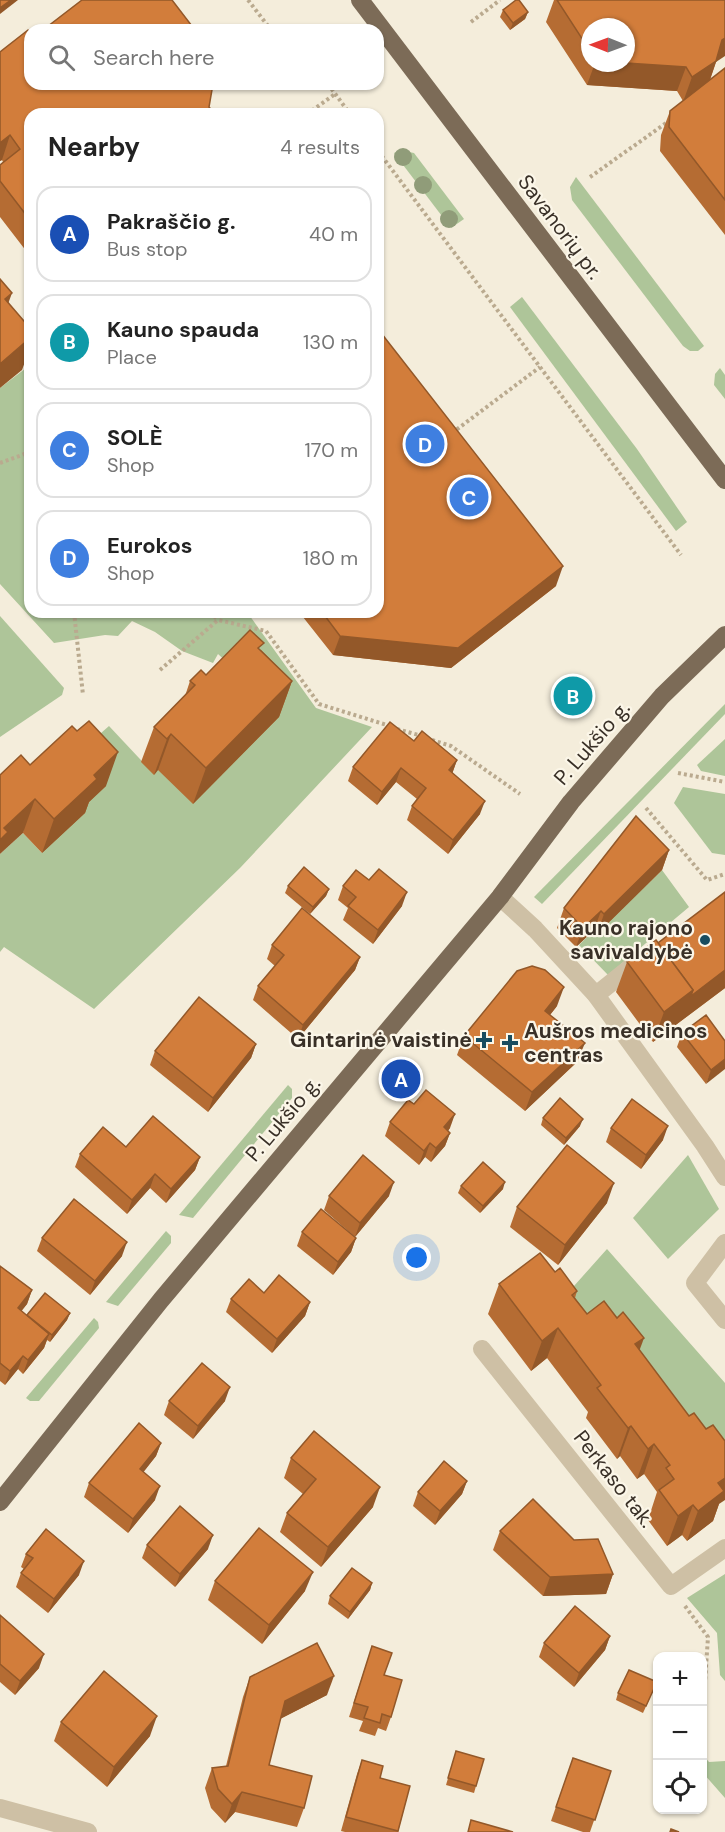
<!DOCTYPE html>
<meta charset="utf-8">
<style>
:root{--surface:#fff;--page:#f2f2f2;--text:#222;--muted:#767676;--line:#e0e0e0;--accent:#1a73e8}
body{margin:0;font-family:"DM Sans",sans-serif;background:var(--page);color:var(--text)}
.controls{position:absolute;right:18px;bottom:18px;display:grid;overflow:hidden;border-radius:12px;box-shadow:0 2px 4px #0004}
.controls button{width:54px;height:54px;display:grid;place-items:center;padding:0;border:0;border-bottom:2px solid var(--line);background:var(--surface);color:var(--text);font:30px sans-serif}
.compass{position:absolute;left:581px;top:18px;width:54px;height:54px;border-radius:50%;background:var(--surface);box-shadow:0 2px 4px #0004;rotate:271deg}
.you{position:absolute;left:417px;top:1258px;width:21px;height:21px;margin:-15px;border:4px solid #fff;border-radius:50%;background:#1a73e8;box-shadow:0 0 0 9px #1a73e833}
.badge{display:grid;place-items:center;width:39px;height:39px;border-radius:50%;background:var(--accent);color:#fff;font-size:20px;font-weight:700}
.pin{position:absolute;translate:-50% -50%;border:3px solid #fff;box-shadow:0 2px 6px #0006}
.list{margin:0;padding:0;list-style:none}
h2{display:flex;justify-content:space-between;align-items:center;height:78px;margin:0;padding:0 24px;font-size:26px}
h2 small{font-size:20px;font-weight:400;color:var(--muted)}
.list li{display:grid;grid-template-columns:39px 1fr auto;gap:18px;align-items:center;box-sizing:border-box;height:96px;margin:0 12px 12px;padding:0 12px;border:2px solid var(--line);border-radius:18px}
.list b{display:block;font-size:22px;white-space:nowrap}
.list p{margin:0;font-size:20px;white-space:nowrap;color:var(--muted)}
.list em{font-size:20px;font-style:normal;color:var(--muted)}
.icon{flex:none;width:33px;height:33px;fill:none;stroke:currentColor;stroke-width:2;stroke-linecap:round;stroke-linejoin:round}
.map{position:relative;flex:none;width:725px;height:1832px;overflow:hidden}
.search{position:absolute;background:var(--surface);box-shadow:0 2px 4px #0004;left:24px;top:24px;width:360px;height:66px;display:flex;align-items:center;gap:15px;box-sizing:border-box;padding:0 21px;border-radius:18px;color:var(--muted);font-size:22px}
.panel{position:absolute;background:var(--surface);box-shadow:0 2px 4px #0004;left:24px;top:108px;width:360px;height:510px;border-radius:18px}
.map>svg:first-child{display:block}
</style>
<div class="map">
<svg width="725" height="1832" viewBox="0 0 725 1832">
<rect width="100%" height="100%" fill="#f4eddb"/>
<g fill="#aec599">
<polygon points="400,150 414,153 464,219 451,228 394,153"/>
<polygon points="576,177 704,346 698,351 690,351 683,346 572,200 570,187"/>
<polygon points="522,297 637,449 687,522 676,531 510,307"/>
<polygon points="30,365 30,612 247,612 316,708 372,727 240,868 94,1009 4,947 0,952 0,854 23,833 42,853 76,755 109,726 154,774 246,683 234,669 218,654 213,663 182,651 155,632 132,621 118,636 105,635 54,643 0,584 0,388"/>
<polygon points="720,368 725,375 725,399 714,385 715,374"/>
<polygon points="0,616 64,688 62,695 0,737"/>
<polygon points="725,704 725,714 542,904 534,897"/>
<polygon points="725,739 725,776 701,771 697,765"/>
<polygon points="683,787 725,794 725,855 712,853 674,803"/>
<polygon points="662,870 689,907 608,975 579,945 594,930 597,933"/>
<polygon points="288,1085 292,1089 292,1098 193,1218 179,1215"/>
<polygon points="688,1155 719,1209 668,1259 633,1218"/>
<polygon points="166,1231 171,1236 171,1243 118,1306 106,1302"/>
<polygon points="607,1249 725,1383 725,1499 549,1298 574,1286"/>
<polygon points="94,1318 98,1322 99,1328 39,1401 30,1401 26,1398"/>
<polygon points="725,1574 725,1681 720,1675 717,1633 687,1598"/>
<polygon points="702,1754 709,1762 725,1761 725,1798 703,1773"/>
</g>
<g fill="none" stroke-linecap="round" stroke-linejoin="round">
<g stroke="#baaa8f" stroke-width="4" stroke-dasharray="3 3" stroke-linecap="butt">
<polyline points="248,0 268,26 273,30"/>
<polyline points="471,22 500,0"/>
<polyline points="328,84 350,114"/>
<polyline points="307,114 335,94"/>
<polyline points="378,151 681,555"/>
<polyline points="590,177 669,121"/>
<polyline points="452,433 540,367"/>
<polyline points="0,463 30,452"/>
<polyline points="74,612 83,695"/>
<polyline points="210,612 218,620"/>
<polyline points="160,670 218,620 266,631 319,704 390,726"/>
<polyline points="397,729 422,736"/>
<polyline points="432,740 451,746 520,794"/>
<polyline points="678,773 725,782"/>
<polyline points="646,808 707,880 725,874"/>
<polyline points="685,1606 708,1637 704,1697"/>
</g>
<g stroke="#cec0a5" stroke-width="18">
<polyline points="500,897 535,929 596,995 705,1146 725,1177"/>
<polyline points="596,995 641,959"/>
<polyline points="725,1243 695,1283 725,1320"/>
<polyline points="482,1349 671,1586 725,1548"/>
<polyline points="0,1808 88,1832"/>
</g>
<g stroke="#7c6b57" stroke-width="18">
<polyline points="360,0 725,480"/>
<polyline points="0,1502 161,1300 500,897 571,802 662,696 725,635"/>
</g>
</g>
<g fill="#909c79">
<circle cx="403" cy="157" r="9"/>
<circle cx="423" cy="185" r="9"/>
<circle cx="449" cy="219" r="9"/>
</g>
<g fill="#b56c33" fill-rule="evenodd">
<path d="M 554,0 L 725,0 L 716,62 L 710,80 L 725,68 L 725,235 L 660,151 L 661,135 L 670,111 L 683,101 L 677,91 L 587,85 L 546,22 ZM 590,27 L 626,63 L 590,63 Z"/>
<polygon points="503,10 528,12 525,19 510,30 500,17"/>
<polygon points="0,52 30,114 30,256 0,217 0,165 3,162 2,160 0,161"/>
<polygon points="556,586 451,668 333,655 299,612 378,612"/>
<polygon points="261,650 292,681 279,717 193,804 158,770 154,775 141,762 154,727 185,696 190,681 206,675"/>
<polygon points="563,695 588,695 585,702 574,715 561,703"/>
<polygon points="414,741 457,760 452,774 480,814 448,854 407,820 412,806 417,799 396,782 377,805 348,781 353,767"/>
<polygon points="30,765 106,786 89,802 85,813 42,853 23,833"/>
<polygon points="669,850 662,870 597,934 594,930 576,947 557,928 564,908"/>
<polygon points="288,886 329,889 326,896 310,914 285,893"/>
<polygon points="343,886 402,906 373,944 343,920 348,908 338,900"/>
<polygon points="725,892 725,988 653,1042 616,992 627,962 658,943"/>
<polygon points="272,945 360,957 355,970 298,1039 253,1000 258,986 275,966 267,959"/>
<polygon points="557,1006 550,1015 577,1062 525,1111 457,1055 464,1036"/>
<polygon points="682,1033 725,1041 706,1084 677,1047"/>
<polygon points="256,1044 251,1058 208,1112 150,1065 155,1051"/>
<polygon points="414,1104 450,1128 448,1131 450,1133 445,1146 431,1162 425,1157 419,1165 385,1136 390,1122"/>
<polygon points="543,1118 580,1126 564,1145 541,1125"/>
<polygon points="611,1128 663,1140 641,1169 606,1142"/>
<polygon points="126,1147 200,1157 195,1170 166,1203 150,1188 127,1214 75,1167 80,1154"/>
<polygon points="461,1186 503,1189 480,1213 458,1193"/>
<polygon points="329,1196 389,1196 355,1237 324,1210"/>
<polygon points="607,1203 558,1265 510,1227 517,1207"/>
<polygon points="302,1232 356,1238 351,1252 333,1275 297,1246"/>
<polygon points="42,1238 122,1256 90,1295 37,1251"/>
<polygon points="0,1266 32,1290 27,1304 21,1311 27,1316 70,1313 67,1320 50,1342 47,1340 44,1348 23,1374 18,1369 5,1385 0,1381"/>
<polygon points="555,1272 577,1291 575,1298 587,1314 639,1350 719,1504 713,1521 687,1541 682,1535 667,1546 648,1520 657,1492 644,1474 637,1479 620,1456 617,1459 586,1418 588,1412 547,1358 531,1371 488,1314 499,1284"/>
<polygon points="264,1293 310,1302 305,1316 272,1353 226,1312 231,1299"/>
<polygon points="169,1401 225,1401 193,1439 164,1415"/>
<polygon points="161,1443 156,1456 143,1472 155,1500 128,1533 84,1497 89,1483"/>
<polygon points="291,1458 373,1507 321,1567 280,1532 287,1513 303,1494 284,1478"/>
<polygon points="467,1481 462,1494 435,1525 413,1506 418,1492"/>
<polygon points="500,1531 574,1540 613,1574 606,1594 543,1596 493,1550"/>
<polygon points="147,1545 208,1549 175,1587 142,1558"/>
<polygon points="26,1554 79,1575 48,1613 16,1587 21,1573 24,1569 21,1567"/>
<polygon points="215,1581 305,1591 262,1644 208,1600"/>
<polygon points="372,1583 370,1590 348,1619 328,1604 330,1596"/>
<polygon points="0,1615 39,1668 15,1695 0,1682"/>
<polygon points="610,1636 605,1650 574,1687 539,1657 544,1643"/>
<polygon points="372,1646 384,1675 391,1717 386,1731 378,1728 375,1736 359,1731 363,1721 349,1717"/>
<polygon points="250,1677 327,1695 280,1719 269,1765 304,1808 297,1827 235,1812 225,1823 211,1808 205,1788 212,1768 226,1766 243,1697"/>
<polygon points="657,1682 643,1713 616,1700 618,1693"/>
<polygon points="61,1722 150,1736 107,1787 54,1741"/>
<polygon points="456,1751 476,1786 474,1793 446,1785"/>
<polygon points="573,1758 611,1771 590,1832 583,1832 551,1821"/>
<polygon points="362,1760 380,1778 410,1786 398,1832 345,1832 341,1831 357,1774"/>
</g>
<g fill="#935829">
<polygon points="11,0 18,0 0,14 0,8"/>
<polygon points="528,12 525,19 510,30 513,23"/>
<polygon points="725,38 725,56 716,62 708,85 683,102 692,77 722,40"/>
<polygon points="595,63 626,63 686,67 677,91 587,85"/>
<polygon points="10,135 2,160 0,161 0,143"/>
<polygon points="12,293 0,326 5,299"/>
<polygon points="30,338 30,348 22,370 0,388 0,364"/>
<polygon points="563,566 556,586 451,668 333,655 340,636"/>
<polygon points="292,681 279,717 193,804 206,768"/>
<polygon points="588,695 585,702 574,715 576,707"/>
<polygon points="171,734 158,770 154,775 167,739"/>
<polygon points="118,752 106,786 89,802 85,813 42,853 54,819 94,775"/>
<polygon points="457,760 452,774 449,770"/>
<polygon points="401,768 396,782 377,805 382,792"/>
<polygon points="35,799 23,833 0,854 0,839 4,828"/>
<polygon points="485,801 480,814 448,854 453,840"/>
<polygon points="669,850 662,870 597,934 604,914"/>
<polygon points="329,889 326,896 310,914 313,907"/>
<polygon points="407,892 402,906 373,944 378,930"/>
<polygon points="601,911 594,930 576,947 583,928"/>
<polygon points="360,957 355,970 298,1039 303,1025"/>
<polygon points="725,970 725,988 653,1042 664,1012 693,990"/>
<polygon points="564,987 557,1006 538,1030 545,1011"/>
<polygon points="585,1043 577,1062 525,1111 532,1092"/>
<polygon points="256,1044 251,1058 208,1112 213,1098"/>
<polygon points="725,1059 725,1069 706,1084 711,1070"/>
<polygon points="455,1114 450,1128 439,1141 444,1127"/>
<polygon points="583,1119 580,1126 564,1145 566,1138"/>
<polygon points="668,1126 663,1140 641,1169 646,1155"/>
<polygon points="450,1133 445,1146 431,1162 436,1148"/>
<polygon points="430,1143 425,1157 419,1165 424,1151"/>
<polygon points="200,1157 195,1170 166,1203 171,1189"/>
<polygon points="155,1174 150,1188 127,1214 132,1200"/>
<polygon points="394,1182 389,1196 355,1237 360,1223"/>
<polygon points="505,1182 503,1189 480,1213 483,1206"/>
<polygon points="614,1183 607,1203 558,1265 565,1245"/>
<polygon points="356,1238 351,1252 333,1275 338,1262"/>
<polygon points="127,1242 122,1256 90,1295 95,1281"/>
<polygon points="32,1290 27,1304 13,1322 18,1308"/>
<polygon points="310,1302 305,1316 272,1353 277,1339"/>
<polygon points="70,1313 67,1320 50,1342 52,1335"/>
<polygon points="558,1328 547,1358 531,1371 542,1341"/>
<polygon points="49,1334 44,1348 23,1374 28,1360"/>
<polygon points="644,1338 633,1368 635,1344"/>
<polygon points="23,1356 18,1369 5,1385 10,1371"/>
<polygon points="230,1387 225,1401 193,1439 198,1426"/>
<polygon points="631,1426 620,1456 617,1459 628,1428"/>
<polygon points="161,1443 156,1456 135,1483 140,1469"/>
<polygon points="654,1444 644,1474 637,1479 648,1449"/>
<polygon points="725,1478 725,1500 719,1504 713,1521 687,1541 698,1511 715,1486"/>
<polygon points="467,1481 462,1494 435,1525 440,1511"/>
<polygon points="160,1486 155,1500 128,1533 133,1519"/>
<polygon points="380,1487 373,1507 321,1567 328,1547"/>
<polygon points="693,1505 682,1535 667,1546 678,1516"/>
<polygon points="213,1535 208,1549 175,1587 180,1574"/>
<polygon points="84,1561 79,1575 48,1613 54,1599"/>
<polygon points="313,1572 305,1591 262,1644 269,1625"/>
<polygon points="613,1574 606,1594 543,1596 550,1577"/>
<polygon points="372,1583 370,1590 348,1619 350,1612"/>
<polygon points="610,1636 605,1650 574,1687 579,1673"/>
<polygon points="44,1654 39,1668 15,1695 20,1681"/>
<polygon points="334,1676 327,1695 278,1720 285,1701"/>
<polygon points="157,1716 150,1736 107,1787 114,1767"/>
<polygon points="242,1792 235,1812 225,1823 232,1804"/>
</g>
<g fill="#d27d3b" stroke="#935829" stroke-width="1.5">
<polygon points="0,0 11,0 0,8"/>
<polygon points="82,0 172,0 195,30 43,30"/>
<polygon points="516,0 519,0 528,12 513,23 503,10"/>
<polygon points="557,0 725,0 725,38 722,40 716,61 692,77 686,67 626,63 626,27 590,27 590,51"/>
<polygon points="28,30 30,33 30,84 213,84 209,107 215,114 30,114 30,220 0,181 0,165 20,149 10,135 0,143 0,52"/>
<polygon points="725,68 725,200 669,127 670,111"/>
<polygon points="0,279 12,293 5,299 30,328 30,338 0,364"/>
<polygon points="378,329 563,566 458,648 340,636 322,612 378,612"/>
<polygon points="250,630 264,643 258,648 292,681 206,768 171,734 167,739 154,727 195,685 190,681 201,670 206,675"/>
<polygon points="575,683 588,695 576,707 563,695"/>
<polygon points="89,721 118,752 94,775 97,779 54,819 35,799 4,828 8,832 0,840 0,775 21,755 30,765 72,726 77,731"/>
<polygon points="390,722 414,741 422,731 457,760 449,770 485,801 453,840 412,806 426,788 401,768 382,792 353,767"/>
<polygon points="636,816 669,850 604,914 601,911 583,928 564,908"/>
<polygon points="304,867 329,889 313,907 288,886"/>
<polygon points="379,869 407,892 378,930 348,906 356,897 343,886 356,870 369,880"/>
<polygon points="725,892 725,970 691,996 693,990 658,943"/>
<polygon points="302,908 360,957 303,1025 258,986 284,955 272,945"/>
<polygon points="656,940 693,990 664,1012 627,962"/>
<polygon points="532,966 545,970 564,987 545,1011 585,1043 532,1092 464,1036 517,971"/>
<polygon points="199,997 256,1044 213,1098 155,1051"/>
<polygon points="706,1015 725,1041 725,1059 711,1070 682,1033"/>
<polygon points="426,1090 455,1114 444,1127 450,1133 436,1148 430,1143 424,1151 390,1122 408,1100 414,1104"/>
<polygon points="560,1098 583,1119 566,1138 543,1118"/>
<polygon points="632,1099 668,1126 646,1155 611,1128"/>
<polygon points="153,1116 200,1157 171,1189 155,1174 132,1200 80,1154 103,1127 126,1147"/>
<polygon points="567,1145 614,1183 565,1245 517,1207"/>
<polygon points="363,1155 394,1182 360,1223 329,1196"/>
<polygon points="483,1162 505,1182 483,1206 461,1186"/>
<polygon points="74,1199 127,1242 95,1281 42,1238"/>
<polygon points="321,1209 356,1238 338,1262 302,1232"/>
<polygon points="540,1253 555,1272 560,1268 577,1291 572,1295 587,1314 604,1301 617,1318 623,1312 644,1338 635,1344 689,1416 694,1413 706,1429 713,1425 725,1441 725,1478 718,1483 724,1491 698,1511 693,1505 678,1516 659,1490 674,1479 666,1468 670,1465 654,1444 648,1449 631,1426 628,1428 597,1388 601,1385 558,1328 542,1341 499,1284"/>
<polygon points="0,1266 32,1290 18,1308 49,1334 28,1360 23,1356 10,1371 0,1363"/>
<polygon points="279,1275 310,1302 277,1339 231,1299 249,1279 264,1293"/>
<polygon points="45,1293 70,1313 52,1335 27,1315"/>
<polygon points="202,1363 230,1387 198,1426 169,1401"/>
<polygon points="139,1423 161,1443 140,1469 160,1486 133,1519 89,1483"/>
<polygon points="314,1431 380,1487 328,1547 287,1513 316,1479 291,1458"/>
<polygon points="444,1461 467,1481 440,1511 418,1492"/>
<polygon points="533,1499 574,1540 598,1539 613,1574 550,1577 500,1531"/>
<polygon points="180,1506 213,1535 180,1574 147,1545"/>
<polygon points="259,1528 313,1572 269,1625 215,1581"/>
<polygon points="46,1529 84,1561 54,1599 21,1573 33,1558 26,1554"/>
<polygon points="352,1568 372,1583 350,1612 330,1596"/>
<polygon points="575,1606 610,1636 579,1673 544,1643"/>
<polygon points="0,1615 44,1654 20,1681 0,1664"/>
<polygon points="317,1643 334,1676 285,1701 269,1765 312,1776 304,1808 242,1792 232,1804 218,1789 212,1768 228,1766 250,1677"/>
<polygon points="372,1646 392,1653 384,1675 402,1680 391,1717 382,1714 380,1723 364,1718 368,1707 354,1703"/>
<polygon points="629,1670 657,1682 646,1706 618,1693"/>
<polygon points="104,1671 157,1716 114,1767 61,1722"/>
<polygon points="456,1751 484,1759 476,1786 448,1778"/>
<polygon points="573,1758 611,1771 595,1820 556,1807"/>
<polygon points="362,1760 383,1766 380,1778 410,1786 398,1831 346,1817"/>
<polygon points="471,1820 513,1832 468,1832"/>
<polygon points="671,1829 679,1832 670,1832"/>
</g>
<g fill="#184c5f" stroke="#fbf6e8" stroke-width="2">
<circle cx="705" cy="940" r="6"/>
<path d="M481 1031h6v6h6v6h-6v6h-6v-6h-6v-6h6z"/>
<path d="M507 1034h6v6h6v6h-6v6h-6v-6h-6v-6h6z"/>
</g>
<g text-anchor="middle" stroke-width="4.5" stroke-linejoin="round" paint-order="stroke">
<g font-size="21" fill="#393027" stroke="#fbf6e8">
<text transform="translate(560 227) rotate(53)" y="7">Savanorių pr.</text>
<text transform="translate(592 743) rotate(-49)" y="7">P. Lukšio g.</text>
<text transform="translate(283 1119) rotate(-50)" y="7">P. Lukšio g.</text>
<text transform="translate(614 1479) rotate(52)" y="7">Perkaso tak.</text>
</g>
<g font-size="21" font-weight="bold" fill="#393027" stroke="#fbf6e8" text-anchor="end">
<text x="693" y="935">Kauno rajono<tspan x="693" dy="24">savivaldybė</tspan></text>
<text x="524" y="1038" text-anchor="start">Aušros medicinos<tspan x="524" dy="24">centras</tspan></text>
<text x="472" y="1047">Gintarinė vaistinė</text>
</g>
</g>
</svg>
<div class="controls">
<button>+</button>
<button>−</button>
<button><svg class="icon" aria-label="locate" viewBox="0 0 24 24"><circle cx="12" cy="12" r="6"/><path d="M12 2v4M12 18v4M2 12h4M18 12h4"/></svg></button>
</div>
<svg class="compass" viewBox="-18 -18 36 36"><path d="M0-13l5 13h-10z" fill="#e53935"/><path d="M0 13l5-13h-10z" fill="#767676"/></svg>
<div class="you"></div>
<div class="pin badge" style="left:401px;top:1079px;background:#1a4fb4">A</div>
<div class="pin badge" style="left:573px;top:696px;background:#0f9aa8">B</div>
<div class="pin badge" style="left:469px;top:497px;background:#3f7fe0">C</div>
<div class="pin badge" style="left:425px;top:444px;background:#3f7fe0">D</div>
<div class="search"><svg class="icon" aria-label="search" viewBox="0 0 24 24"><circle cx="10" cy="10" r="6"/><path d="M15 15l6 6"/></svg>Search here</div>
<section class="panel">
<h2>Nearby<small>4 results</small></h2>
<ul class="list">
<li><span class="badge" style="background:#1a4fb4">A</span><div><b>Pakraščio g.</b><p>Bus stop</p></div><em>40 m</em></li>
<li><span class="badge" style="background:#0f9aa8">B</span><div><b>Kauno spauda</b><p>Place</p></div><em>130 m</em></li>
<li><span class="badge" style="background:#3f7fe0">C</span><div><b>SOLÈ</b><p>Shop</p></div><em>170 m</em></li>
<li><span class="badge" style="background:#3f7fe0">D</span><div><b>Eurokos</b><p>Shop</p></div><em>180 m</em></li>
</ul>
</section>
</div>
